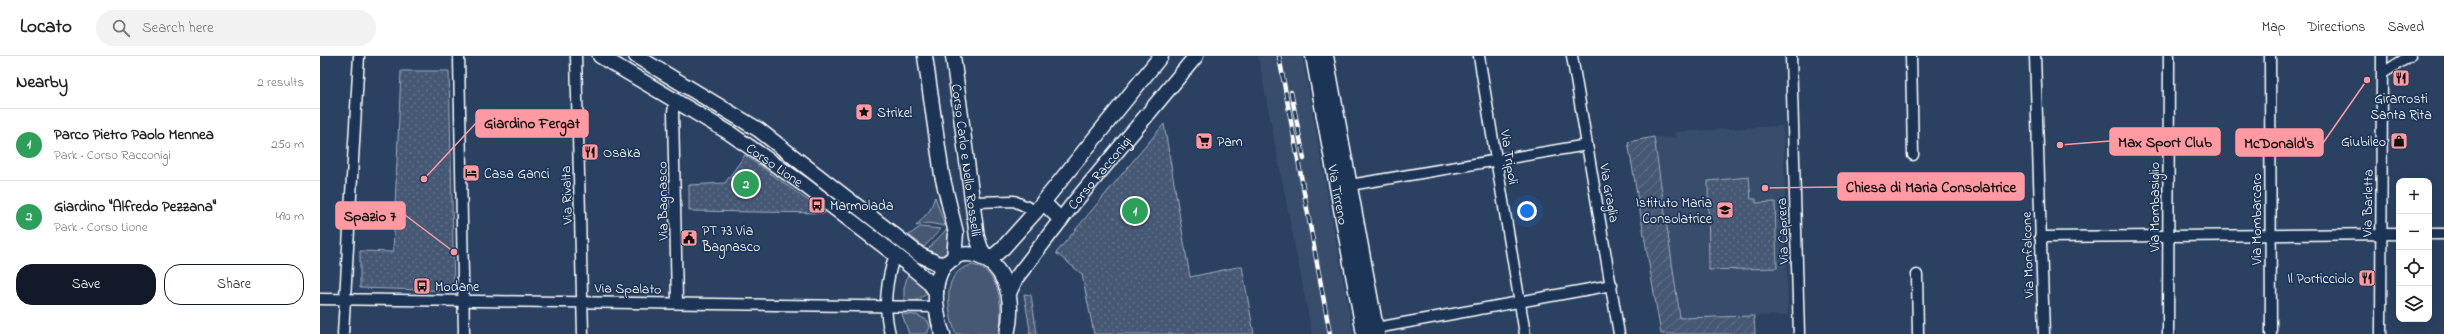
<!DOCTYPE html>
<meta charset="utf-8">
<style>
:root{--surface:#fff;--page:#f2f2f2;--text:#202124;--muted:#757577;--line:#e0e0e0;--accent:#111827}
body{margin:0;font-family:"Indie Flower",sans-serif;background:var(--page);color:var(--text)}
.controls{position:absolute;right:12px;bottom:12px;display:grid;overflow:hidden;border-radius:8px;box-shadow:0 4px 16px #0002}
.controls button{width:36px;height:36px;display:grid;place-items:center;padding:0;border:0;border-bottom:1px solid var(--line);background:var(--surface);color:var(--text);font:20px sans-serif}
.you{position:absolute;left:1207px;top:155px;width:14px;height:14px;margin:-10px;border:3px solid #fff;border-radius:50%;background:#1a73e8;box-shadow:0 0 0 6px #1a73e833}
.badge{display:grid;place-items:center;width:26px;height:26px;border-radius:50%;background:var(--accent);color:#fff;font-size:13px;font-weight:700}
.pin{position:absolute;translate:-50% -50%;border:2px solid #fff;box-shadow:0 1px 4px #0006}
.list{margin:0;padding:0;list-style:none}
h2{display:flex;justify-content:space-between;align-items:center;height:52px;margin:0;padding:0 16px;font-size:17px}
h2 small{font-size:13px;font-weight:400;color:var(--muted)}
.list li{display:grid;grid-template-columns:26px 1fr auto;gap:12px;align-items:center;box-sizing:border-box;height:72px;padding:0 16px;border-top:1px solid var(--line)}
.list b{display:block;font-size:15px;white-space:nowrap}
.list p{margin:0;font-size:13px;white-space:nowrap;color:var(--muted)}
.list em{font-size:13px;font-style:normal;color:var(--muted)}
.actions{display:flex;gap:8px;padding:12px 16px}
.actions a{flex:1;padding:9px 0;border:1px solid var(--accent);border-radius:16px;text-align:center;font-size:14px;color:var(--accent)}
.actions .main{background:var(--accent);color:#fff}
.icon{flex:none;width:22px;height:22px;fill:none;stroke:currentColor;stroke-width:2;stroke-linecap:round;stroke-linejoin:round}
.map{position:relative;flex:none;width:2124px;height:278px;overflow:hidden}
header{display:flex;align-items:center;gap:24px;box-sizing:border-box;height:56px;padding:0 20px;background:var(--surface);border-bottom:1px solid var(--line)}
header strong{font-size:19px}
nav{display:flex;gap:22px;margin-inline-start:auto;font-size:14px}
.search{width:280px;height:36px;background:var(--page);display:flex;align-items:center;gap:10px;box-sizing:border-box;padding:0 14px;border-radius:22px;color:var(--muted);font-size:15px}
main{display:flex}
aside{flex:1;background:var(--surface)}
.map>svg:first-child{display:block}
</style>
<header>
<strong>Locato</strong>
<div class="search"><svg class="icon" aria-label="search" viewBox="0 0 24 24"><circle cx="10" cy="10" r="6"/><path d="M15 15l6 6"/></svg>Search here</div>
<nav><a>Map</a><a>Directions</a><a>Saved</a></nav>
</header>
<main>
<aside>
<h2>Nearby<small>2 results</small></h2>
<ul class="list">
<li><span class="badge" style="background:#2e9e5b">1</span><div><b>Parco Pietro Paolo Mennea</b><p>Park · Corso Racconigi</p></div><em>250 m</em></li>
<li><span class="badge" style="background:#2e9e5b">2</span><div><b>Giardino &quot;Alfredo Pezzana&quot;</b><p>Park · Corso Lione</p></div><em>490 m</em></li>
</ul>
<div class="actions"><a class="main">Save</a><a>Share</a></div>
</aside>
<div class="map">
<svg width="2124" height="278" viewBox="0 0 2124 278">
<defs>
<pattern id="park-dots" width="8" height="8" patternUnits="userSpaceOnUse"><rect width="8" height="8" fill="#465975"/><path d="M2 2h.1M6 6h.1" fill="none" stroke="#62728a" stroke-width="1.8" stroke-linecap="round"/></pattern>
<pattern id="garden-furrows" width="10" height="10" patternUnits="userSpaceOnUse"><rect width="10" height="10" fill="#465975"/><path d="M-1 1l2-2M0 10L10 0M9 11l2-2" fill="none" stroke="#62728a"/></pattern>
</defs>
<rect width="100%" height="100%" fill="#2a4161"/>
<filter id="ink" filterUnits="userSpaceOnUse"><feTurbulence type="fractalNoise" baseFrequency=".025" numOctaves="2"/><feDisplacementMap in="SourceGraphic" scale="8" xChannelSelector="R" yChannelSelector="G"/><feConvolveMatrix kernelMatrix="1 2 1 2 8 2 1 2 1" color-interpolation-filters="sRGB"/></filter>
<g filter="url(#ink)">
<g fill="#394e6c">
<polygon points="938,0 982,0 1033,278 992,278"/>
<polygon points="1463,70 1468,259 1360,262 1334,81 1355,82 1355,76"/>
</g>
<g fill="#465975" stroke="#a2acba">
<polygon points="615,141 625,170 608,167 596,170 610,154"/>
<polygon points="600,171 621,173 604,191 589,179"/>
<polygon points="628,172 631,179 627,199 613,200 605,196"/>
<path d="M 653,209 C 682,216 683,254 679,278 L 636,278 L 635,276 C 627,252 621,214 653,209 Z"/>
<polygon points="588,218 604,230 607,238 595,245 584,246 584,232"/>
<polygon points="582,258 597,259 608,265 610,271 607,278 589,278"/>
</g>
<g fill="url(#park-dots)" stroke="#a2acba">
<polygon points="81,15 129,15 134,235 40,232 40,195 73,196"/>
<polygon points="844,68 870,221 922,210 934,278 774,278 762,218 736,197"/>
<polygon points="425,99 505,157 369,155 369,129 405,127"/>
<polygon points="1429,121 1431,143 1436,143 1436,147 1455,146 1457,212 1389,214 1388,125"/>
<polygon points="704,238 711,239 717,278 709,278 710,274"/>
</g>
<polygon fill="url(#garden-furrows)" stroke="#a2acba" points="1334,81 1360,262 1434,260 1435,278 1341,278 1308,86"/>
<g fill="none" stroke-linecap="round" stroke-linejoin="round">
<g stroke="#fff" stroke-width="13">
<g id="street">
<polyline points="139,0 144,278"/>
<polyline points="256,0 263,278"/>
<polyline points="1159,0 1205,278"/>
<polyline points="1252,0 1299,278"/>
<polyline points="1471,0 1479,278"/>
<polyline points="1591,0 1593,99"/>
<polyline points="1715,0 1724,278"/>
<polyline points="1950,0 1951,278"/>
<polyline points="2063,17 2090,0"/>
<polyline points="355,44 353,56 357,246"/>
<polyline points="1030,129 1267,89"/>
<polyline points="653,146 694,145 716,155"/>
<polyline points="2109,178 2124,178"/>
<polyline points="1720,181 2079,178"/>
<polyline points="1597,219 1598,278"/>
<polyline points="0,243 617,251"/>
<polyline points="1056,272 1292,229"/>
<polyline points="23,278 39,0"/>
<path d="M 570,278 C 563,250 566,226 575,198"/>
<polyline points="1848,278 1849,0"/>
<polyline points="2061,278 2062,0"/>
</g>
</g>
<g stroke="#fff" stroke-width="17">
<g id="secondary">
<path id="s1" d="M 280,0 L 408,76 L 483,128 L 590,210 L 608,225 L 616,236"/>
<polyline points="316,0 439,74 600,199 619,208 628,207"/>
<polyline points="605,0 622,119 636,177 634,203"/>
<path id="s2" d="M 633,0 L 657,181 L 661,193 L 669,204"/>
<path id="s3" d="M 993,0 L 1044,278"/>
<polyline points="1006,0 1057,278"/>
<polyline points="723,146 741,164"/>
<polyline points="669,204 683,192 716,155 841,0"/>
<path id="s4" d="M 689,237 L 696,222 L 753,148 L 876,0"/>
<path d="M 623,278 C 618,268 617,256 616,245 C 612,168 708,191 687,278"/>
</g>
</g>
<use href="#street" stroke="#1d3557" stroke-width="10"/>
<use href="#secondary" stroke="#1d3557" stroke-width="14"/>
<g stroke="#fff" stroke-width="4.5">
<g id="rail">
<polyline points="959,0 1010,278"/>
<polyline points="971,36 984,103"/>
</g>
</g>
<use href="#rail" stroke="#1d3557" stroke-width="3" stroke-dasharray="9" stroke-linecap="butt"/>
</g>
</g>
<defs>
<g id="restaurant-square" transform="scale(0.9)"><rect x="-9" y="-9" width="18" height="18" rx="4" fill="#ff9aa2" stroke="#1d3557"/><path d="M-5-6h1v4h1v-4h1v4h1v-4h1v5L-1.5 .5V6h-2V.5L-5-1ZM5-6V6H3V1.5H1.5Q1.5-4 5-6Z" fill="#111"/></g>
<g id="sight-square" transform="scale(0.9)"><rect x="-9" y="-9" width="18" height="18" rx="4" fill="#ff9aa2" stroke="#1d3557"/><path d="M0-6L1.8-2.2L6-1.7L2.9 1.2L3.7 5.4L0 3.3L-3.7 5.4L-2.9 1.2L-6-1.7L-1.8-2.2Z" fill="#111"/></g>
<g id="supermarket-square" transform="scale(0.9)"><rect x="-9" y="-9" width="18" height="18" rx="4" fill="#ff9aa2" stroke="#1d3557"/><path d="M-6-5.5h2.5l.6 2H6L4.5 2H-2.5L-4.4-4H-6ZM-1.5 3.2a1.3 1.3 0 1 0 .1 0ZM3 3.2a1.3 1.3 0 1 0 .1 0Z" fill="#111"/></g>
<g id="shop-square" transform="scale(0.9)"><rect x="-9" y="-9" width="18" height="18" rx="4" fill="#ff9aa2" stroke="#1d3557"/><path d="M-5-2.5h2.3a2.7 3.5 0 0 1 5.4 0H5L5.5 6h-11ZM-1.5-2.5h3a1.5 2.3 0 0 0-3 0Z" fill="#111"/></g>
<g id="hotel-square" transform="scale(0.9)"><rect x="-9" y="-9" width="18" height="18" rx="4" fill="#ff9aa2" stroke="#1d3557"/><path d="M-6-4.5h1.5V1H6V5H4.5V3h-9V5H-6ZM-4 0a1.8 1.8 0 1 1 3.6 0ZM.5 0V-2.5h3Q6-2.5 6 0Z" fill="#111"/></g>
<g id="bus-square" transform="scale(0.9)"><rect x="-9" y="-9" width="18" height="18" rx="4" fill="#ff9aa2" stroke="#1d3557"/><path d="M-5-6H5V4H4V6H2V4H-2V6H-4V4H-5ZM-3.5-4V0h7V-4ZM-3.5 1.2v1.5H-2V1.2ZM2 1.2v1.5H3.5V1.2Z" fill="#111"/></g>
<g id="school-square" transform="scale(0.9)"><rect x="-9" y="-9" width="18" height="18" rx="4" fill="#ff9aa2" stroke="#1d3557"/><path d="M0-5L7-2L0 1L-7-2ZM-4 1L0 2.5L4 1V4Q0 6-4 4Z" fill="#111"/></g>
<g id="civic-square" transform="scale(0.9)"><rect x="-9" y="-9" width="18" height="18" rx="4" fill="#ff9aa2" stroke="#1d3557"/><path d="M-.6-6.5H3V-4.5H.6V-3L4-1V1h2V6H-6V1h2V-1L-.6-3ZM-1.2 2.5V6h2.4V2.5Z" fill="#111"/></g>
</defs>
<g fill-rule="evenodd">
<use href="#restaurant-square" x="2081" y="22"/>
<use href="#sight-square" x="544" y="56"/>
<use href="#supermarket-square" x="884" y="85"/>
<use href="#shop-square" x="2079" y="85"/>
<use href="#restaurant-square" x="270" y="96"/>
<use href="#hotel-square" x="151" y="117"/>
<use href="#bus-square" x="497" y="149"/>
<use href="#school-square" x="1405" y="154"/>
<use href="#civic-square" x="369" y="182"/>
<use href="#restaurant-square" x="2047" y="222"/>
<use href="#bus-square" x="102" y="230"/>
</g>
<g text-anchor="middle" stroke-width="3.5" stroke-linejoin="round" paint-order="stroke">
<g font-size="14" fill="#fff" stroke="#1d3557" text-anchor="start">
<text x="2081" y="47" text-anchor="middle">Girarrosti<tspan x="2081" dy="16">Santa Rita</tspan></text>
<text x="557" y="61">Strike!</text>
<text x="897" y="90">Pam</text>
<text x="2066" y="90" text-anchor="end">Giubileo</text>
<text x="283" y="101">Osaka</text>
<text x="164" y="122">Casa Ganci</text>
<text x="1392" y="151" text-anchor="end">Istituto Maria<tspan x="1392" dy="16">Consolatrice</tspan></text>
<text x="510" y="154">Marmolada</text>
<text x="382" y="179">PT 73 Via<tspan x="382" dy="16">Bagnasco</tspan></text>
<text x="2034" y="227" text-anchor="end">Il Porticciolo</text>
<text x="115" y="235">Modane</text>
</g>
<g font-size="14" fill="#fff" stroke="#1d3557">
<text transform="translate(1190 101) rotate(81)" y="5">Via Tripoli</text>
<text dy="5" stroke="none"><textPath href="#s2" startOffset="105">Corso Carlo e Nello Rosselli</textPath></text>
<text dy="5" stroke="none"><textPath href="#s1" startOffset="206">Corso Lione</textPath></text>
<text dy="5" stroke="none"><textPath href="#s4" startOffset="151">Corso Racconigi</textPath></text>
<text transform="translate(1290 137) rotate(80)" y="5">Via Graglia</text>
<text transform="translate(246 139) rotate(-92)" y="5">Via Rivalta</text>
<text dy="5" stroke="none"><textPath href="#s3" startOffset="141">Via Tirreno</textPath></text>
<text transform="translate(342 145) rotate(-91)" y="5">Via Bagnasco</text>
<text transform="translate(2047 147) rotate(-89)" y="5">Via Barletta</text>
<text transform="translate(1834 151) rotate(-90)" y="5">Via Mombasiglio</text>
<text transform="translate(1936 163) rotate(-90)" y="5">Via Mombarcaro</text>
<text transform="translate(1462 175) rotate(-92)" y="5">Via Caprera</text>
<text transform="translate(1707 199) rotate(-92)" y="5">Via Monfalcone</text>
<text transform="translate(308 232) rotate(1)" y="5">Via Spalato</text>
</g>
</g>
<path fill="none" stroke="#ff9aa2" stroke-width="1.5" d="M104 123L156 67M1740 89L1790 85M2047 24L2003 87M1445 132L1518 131M134 196L85 159"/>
<g fill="#ff9aa2" stroke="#1d3557" stroke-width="1.5">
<circle cx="104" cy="123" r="4"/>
<circle cx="1740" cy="89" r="4"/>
<circle cx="2047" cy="24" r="4"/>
<circle cx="1445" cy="132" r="4"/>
<circle cx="134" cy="196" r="4"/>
</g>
<g fill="#ff9aa2" stroke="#ff9aa2" stroke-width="1.5">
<rect x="156" y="54" width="112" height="27" rx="4"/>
<rect x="1790" y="72" width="110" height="27" rx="4"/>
<rect x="1916" y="73" width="87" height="27" rx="4"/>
<rect x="1518" y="117" width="186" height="27" rx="4"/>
<rect x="16" y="146" width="69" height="27" rx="4"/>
</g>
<g font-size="15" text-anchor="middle" font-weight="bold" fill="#111">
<text x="212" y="72">Giardino Fergat</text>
<text x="1845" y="91">Max Sport Club</text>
<text x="1959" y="92">McDonald's</text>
<text x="1611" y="136">Chiesa di Maria Consolatrice</text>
<text x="50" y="165">Spazio 7</text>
</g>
</svg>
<div class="controls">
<button>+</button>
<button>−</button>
<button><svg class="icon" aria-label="locate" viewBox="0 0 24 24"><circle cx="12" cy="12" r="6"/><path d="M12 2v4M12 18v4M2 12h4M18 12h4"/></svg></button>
<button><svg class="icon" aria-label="layers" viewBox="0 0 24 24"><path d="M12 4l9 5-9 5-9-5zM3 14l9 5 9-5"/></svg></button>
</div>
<div class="you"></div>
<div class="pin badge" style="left:815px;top:155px;background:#2e9e5b">1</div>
<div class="pin badge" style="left:426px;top:128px;background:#2e9e5b">2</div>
</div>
</main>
